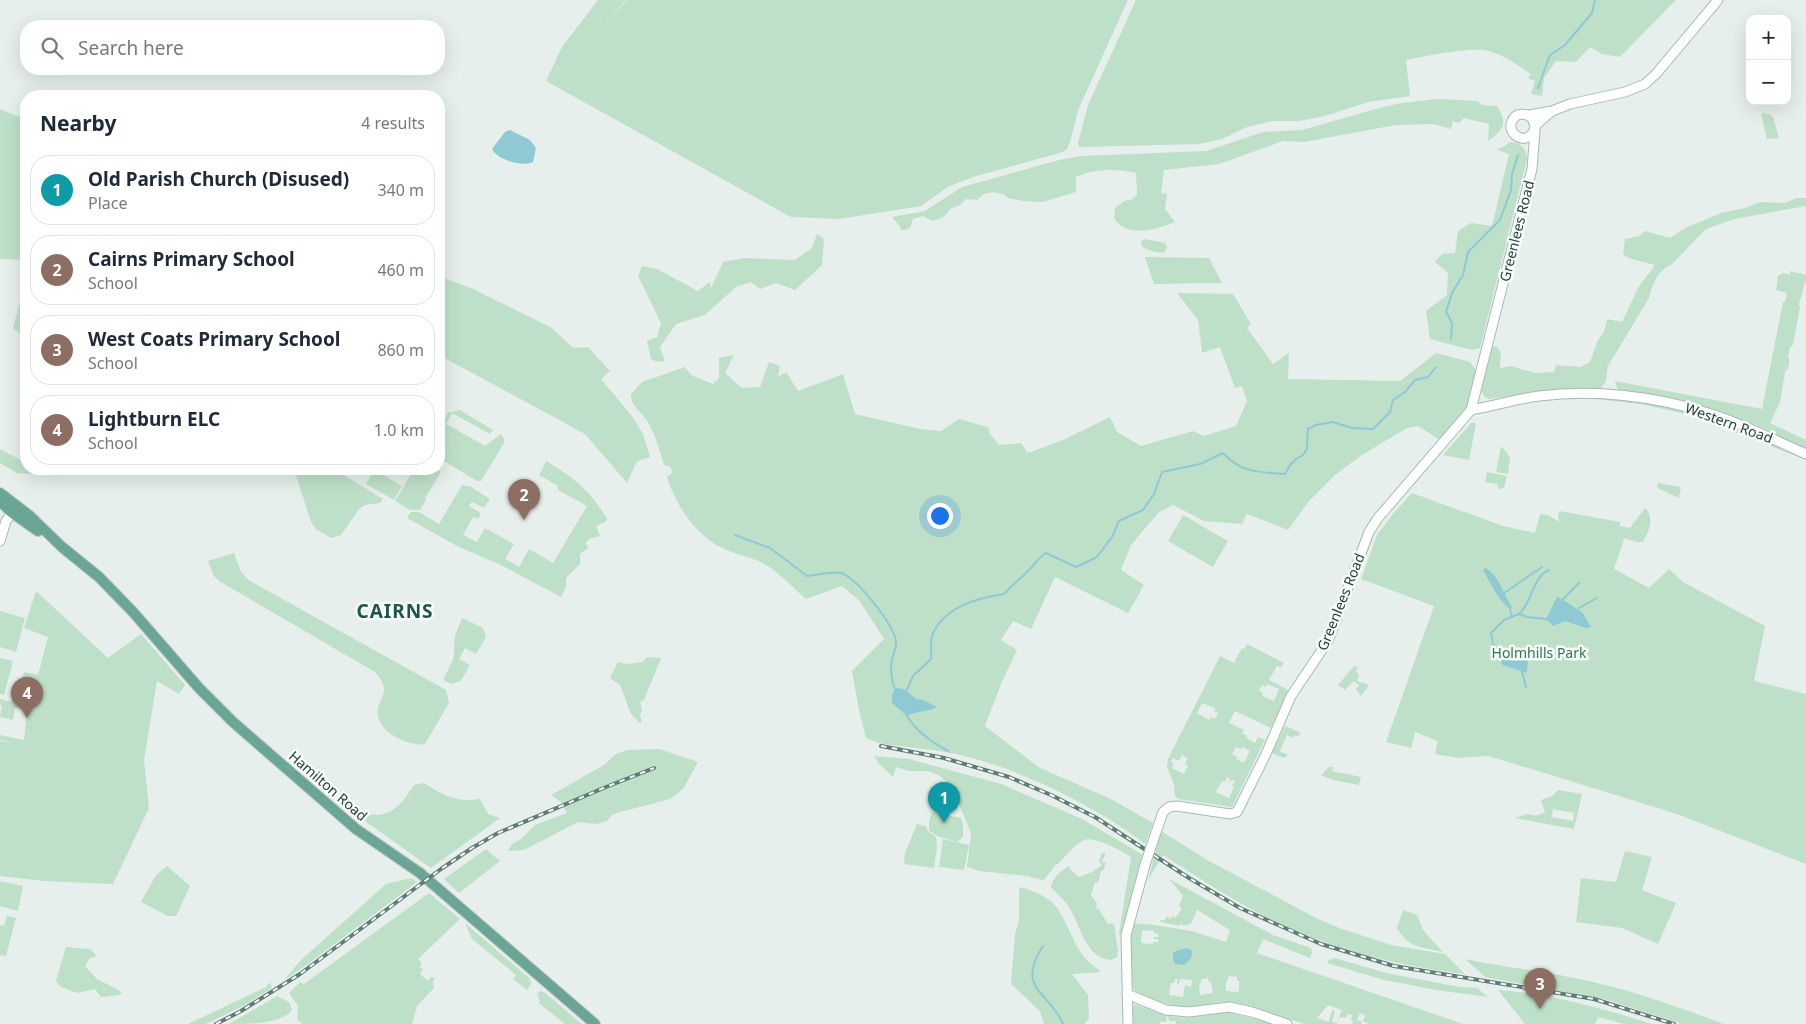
<!DOCTYPE html>
<meta charset="utf-8">
<style>
:root{--surface:#fff;--page:#f6f6f7;--text:#1f2937;--muted:#747a83;--line:#e0e1e3;--accent:#7f5249}
body{margin:0;font-family:"Noto Sans",sans-serif;background:var(--page);color:var(--text)}
.controls{position:absolute;right:15px;top:15px;display:grid;overflow:hidden;border-radius:10px;box-shadow:0 5px 20px #0002}
.controls button{width:45px;height:45px;display:grid;place-items:center;padding:0;border:0;border-bottom:1px solid var(--line);background:var(--surface);color:var(--text);font:25px sans-serif}
.you{position:absolute;left:939px;top:515px;width:18px;height:18px;margin:-12px;border:4px solid #fff;border-radius:50%;background:#1a73e8;box-shadow:0 0 0 8px #1a73e833}
.badge{display:grid;place-items:center;width:32px;height:32px;border-radius:50%;background:var(--accent);color:#fff;font-size:16px;font-weight:700}
.pin{position:absolute;translate:-50% -41px;filter:drop-shadow(0 1px 2px #0008)}
.pin::after{content:'';position:absolute;top:26px;width:18px;height:15px;background:inherit;clip-path:polygon(0 0,100% 0,50% 100%)}
.list{margin:0;padding:0;list-style:none}
h2{display:flex;justify-content:space-between;align-items:center;height:65px;margin:0;padding:0 20px;font-size:21px}
h2 small{font-size:16px;font-weight:400;color:var(--muted)}
.list li{display:grid;grid-template-columns:32px 1fr auto;gap:15px;align-items:center;box-sizing:border-box;height:70px;margin:0 10px 10px;padding:0 10px;border:1px solid var(--line);border-radius:20px}
.list b{display:block;font-size:19px;white-space:nowrap}
.list p{margin:0;font-size:16px;white-space:nowrap;color:var(--muted)}
.list em{font-size:16px;font-style:normal;color:var(--muted)}
.icon{flex:none;width:28px;height:28px;fill:none;stroke:currentColor;stroke-width:2;stroke-linecap:round;stroke-linejoin:round}
.map{position:relative;flex:none;width:1806px;height:1024px;overflow:hidden}
.search{position:absolute;background:var(--surface);box-shadow:0 5px 20px #0002;left:20px;top:20px;width:425px;height:55px;display:flex;align-items:center;gap:12px;box-sizing:border-box;padding:0 18px;border-radius:20px;color:var(--muted);font-size:19px}
.panel{position:absolute;background:var(--surface);box-shadow:0 5px 20px #0002;left:20px;top:90px;width:425px;height:385px;border-radius:20px}
.map>svg:first-child{display:block}
</style>
<div class="map">
<svg width="1806" height="1024" viewBox="0 0 1806 1024">
<rect width="100%" height="100%" fill="#e6efeb"/>
<g fill="#bfe0c8" fill-rule="evenodd">
<polygon points="598,0 625,0 604,27 626,0 1128,0 1079,108 1070,142 1067,149 1063,152 973,177 948,187 921,206 839,219 791,217 546,81 562,47"/>
<path d="M 1136,0 L 1676,0 L 1620,57 L 1602,54 L 1590,47 L 1576,62 L 1556,61 L 1544,78 L 1542,96 L 1531,94 L 1535,81 L 1528,78 L 1531,74 C 1517,65 1500,52 1483,50 C 1463,48 1426,56 1406,60 L 1410,96 L 1368,102 L 1325,116 L 1299,121 L 1272,121 L 1247,127 L 1222,139 L 1200,144 L 1079,147 L 1078,143 L 1088,105 Z"/>
<path d="M 1438,99 L 1477,101 L 1483,105 L 1497,106 C 1508,123 1504,130 1488,141 L 1489,124 L 1464,118 L 1459,123 L 1453,121 L 1451,129 L 1433,124 L 1396,125 L 1304,142 L 1283,141 L 1219,164 L 1164,170 L 1161,193 L 1167,194 L 1165,209 L 1175,222 C 1162,228 1137,235 1123,227 C 1119,225 1116,221 1114,218 L 1115,208 L 1124,201 L 1133,199 L 1137,194 L 1136,173 C 1116,169 1096,168 1076,177 L 1076,192 L 1043,202 L 1023,201 L 1008,198 L 1003,194 L 993,192 L 984,194 L 977,200 L 966,199 L 960,205 L 950,209 L 945,216 L 939,219 L 932,221 L 923,216 L 913,219 L 910,228 L 905,230 L 901,230 L 899,225 L 892,217 L 925,211 L 962,187 L 1059,160 L 1081,156 L 1206,151 L 1263,132 L 1302,130 L 1379,108 L 1401,103 Z"/>
<polygon points="0,109 26,120 26,260 1,259 0,257"/>
<polygon points="1764,113 1771,115 1773,117 1779,138 1767,139 1761,114"/>
<path d="M 1511,142 C 1522,144 1526,148 1527,159 L 1480,348 L 1472,350 L 1430,339 L 1426,311 L 1447,295 L 1448,273 L 1435,262 L 1442,254 L 1455,253 L 1458,231 L 1471,223 L 1492,226 L 1509,154 L 1497,150 Z"/>
<path d="M 1797,198 L 1806,198 L 1806,206 L 1734,219 L 1706,229 L 1671,265 C 1658,270 1652,285 1649,298 L 1608,366 L 1606,381 L 1600,390 L 1526,394 L 1488,399 L 1483,395 L 1481,389 L 1492,346 L 1497,347 L 1501,353 L 1500,368 L 1511,366 L 1535,373 L 1554,372 L 1556,365 L 1580,367 L 1590,362 L 1598,340 L 1604,332 L 1607,319 L 1622,322 L 1638,288 L 1655,265 L 1628,258 L 1623,254 L 1625,239 L 1639,236 L 1645,231 L 1670,238 L 1685,228 L 1721,213 L 1745,208 L 1760,202 L 1785,203 Z"/>
<polygon points="817,234 824,239 822,265 795,290 776,283 760,289 751,282 736,287 705,315 676,324 660,347 665,361 657,362 651,359 647,341 657,337 661,323 638,276 642,266 657,269 698,291 710,282 711,288 723,262 744,258 795,260 812,248"/>
<polygon points="1145,239 1165,243 1167,247 1164,253 1151,251 1142,247 1141,241"/>
<polygon points="1145,257 1209,258 1222,283 1154,284"/>
<path d="M 1790,271 L 1806,275 L 1806,279 L 1799,304 L 1800,307 L 1793,345 L 1790,347 L 1788,357 C 1791,361 1789,368 1785,372 L 1780,402 L 1770,423 L 1806,440 L 1806,452 L 1775,438 L 1770,431 L 1754,424 L 1748,426 L 1621,394 L 1617,388 L 1615,381 L 1762,409 L 1783,302 L 1785,302 L 1787,293 L 1776,290 L 1778,275 L 1781,275 L 1782,273 L 1790,275 Z"/>
<polygon points="439,276 473,289 552,328 573,348 588,347 610,371 601,379 632,416 643,434 650,457 637,461 627,483 585,434 439,355"/>
<polygon points="26,279 26,337 25,338 13,328"/>
<path d="M 1177,293 L 1233,294 L 1251,324 L 1247,328 L 1273,364 L 1289,353 L 1288,379 L 1400,381 L 1436,353 L 1470,362 L 1477,372 L 1468,408 L 1440,440 L 1418,426 L 1407,428 L 1362,455 L 1335,475 L 1309,501 L 1288,530 L 1247,514 L 1242,524 L 1204,521 L 1173,505 L 1159,512 L 1131,545 L 1121,570 L 1144,585 L 1128,613 L 1055,577 L 1031,629 L 1013,621 L 1001,640 L 1017,650 L 1001,684 L 985,726 L 1040,768 L 1111,799 L 1153,823 L 1145,844 C 1099,808 1024,771 968,757 C 939,749 908,748 878,743 L 866,738 L 859,710 L 852,671 L 884,639 L 859,600 L 842,586 L 806,599 C 793,588 780,573 765,564 C 752,557 736,555 722,548 C 695,534 676,506 667,477 L 672,473 L 671,467 L 664,465 C 660,451 656,437 649,424 C 643,412 631,408 631,394 L 642,382 L 685,367 L 691,375 L 713,384 L 719,378 L 719,358 L 734,355 L 725,373 L 742,388 L 760,387 L 769,362 L 780,366 L 778,377 L 786,372 L 798,391 L 843,374 L 855,414 L 920,429 L 941,431 L 959,419 L 988,427 L 990,434 L 999,445 L 1021,443 L 1027,452 L 1031,452 L 1063,440 L 1110,417 L 1117,432 L 1141,446 L 1193,431 L 1204,436 L 1236,426 L 1247,401 L 1242,386 L 1235,388 L 1220,347 L 1202,353 L 1198,320 Z"/>
<path d="M 1574,397 C 1620,397 1667,402 1710,417 C 1743,428 1775,444 1806,458 L 1806,460 L 1691,415 L 1640,404 L 1596,399 L 1571,399 Z"/>
<polygon points="460,410 493,430 490,434 452,413 446,424 485,446 501,434 504,439 504,443 481,481 477,481 439,458 439,429 448,413"/>
<polygon points="1471,423 1476,423 1469,460 1443,455"/>
<polygon points="1501,446 1510,457 1508,474 1496,472"/>
<polygon points="0,449 26,463 26,469 34,469 35,471 34,474 17,473 0,463"/>
<path d="M 546,461 C 572,476 592,492 607,519 L 605,522 L 596,526 L 600,536 L 589,539 L 586,543 L 588,548 L 580,554 L 580,564 L 566,578 L 566,587 L 561,597 L 503,566 L 457,546 L 407,518 L 411,512 L 419,512 L 439,524 L 462,485 L 471,487 L 490,499 L 484,508 L 472,502 L 469,506 L 481,513 L 478,519 L 473,517 L 463,535 L 477,542 L 485,528 L 514,544 L 505,559 L 519,567 L 529,549 L 553,563 L 587,506 L 558,490 L 558,486 L 539,475 Z"/>
<polygon points="294,469 334,469 383,499 380,503 365,505 360,508 341,535 331,538 316,529 311,522"/>
<polygon points="414,469 435,469 441,472 425,498 426,500 420,510 410,510 395,501"/>
<polygon points="374,470 402,486 394,500 366,484"/>
<polygon points="1487,472 1507,476 1504,488 1498,489 1498,484 1485,482"/>
<polygon points="1658,483 1681,487 1679,498 1657,488"/>
<path d="M 1412,493 L 1503,526 L 1535,533 L 1540,514 L 1548,515 L 1560,522 L 1558,517 L 1559,511 L 1620,522 L 1620,526 L 1630,528 L 1645,508 C 1655,518 1649,531 1643,542 L 1637,542 L 1623,538 L 1624,539 L 1614,569 L 1649,588 L 1669,569 L 1683,582 L 1765,626 L 1754,681 L 1806,694 L 1806,864 L 1677,814 L 1538,771 L 1488,756 L 1458,758 L 1435,754 L 1438,741 L 1415,732 L 1411,748 L 1386,742 L 1434,606 L 1361,579 L 1377,535 L 1392,515 Z"/>
<polygon points="1183,515 1228,541 1213,567 1168,541"/>
<path d="M 234,553 L 241,572 L 250,581 L 446,690 L 449,703 L 425,744 C 410,747 380,733 378,716 C 375,698 395,694 375,672 L 219,581 L 214,576 L 208,561 Z"/>
<polygon points="36,591 108,658 141,634 185,685 179,694 157,681 144,760 149,808 113,884 44,881 0,876 0,741 15,743 0,740 0,735 24,740 27,711 15,708 13,720 0,717 2,706 0,705 0,699 11,702 18,691 24,672 38,675 48,637 24,628"/>
<polygon points="0,611 25,618 16,652 0,647"/>
<polygon points="462,618 483,628 486,637 476,654 465,648 459,659 470,665 461,681 451,684 443,680 453,660 455,636"/>
<path d="M 1247,644 L 1284,663 L 1281,668 L 1277,666 L 1269,680 L 1288,690 L 1271,728 L 1235,711 L 1229,723 L 1244,730 L 1242,733 L 1247,736 L 1246,738 L 1255,743 L 1258,737 L 1265,740 L 1232,807 L 1178,799 L 1175,796 L 1174,784 L 1167,767 L 1168,759 L 1220,656 L 1234,663 L 1242,648 L 1245,649 ZM 1267,684 L 1279,689 L 1274,701 L 1262,696 L 1263,693 L 1259,691 L 1262,685 L 1266,687 ZM 1202,703 L 1215,708 L 1214,711 L 1218,713 L 1215,719 L 1211,717 L 1209,720 L 1197,713 ZM 1236,747 L 1241,749 L 1243,747 L 1250,751 L 1244,763 L 1236,759 L 1237,757 L 1232,754 ZM 1182,755 L 1188,758 L 1185,764 L 1188,766 L 1184,774 L 1172,768 L 1174,764 L 1171,762 L 1173,758 L 1179,761 ZM 1227,777 L 1230,779 L 1228,784 L 1231,780 L 1235,781 L 1232,786 L 1234,787 L 1229,798 L 1216,792 L 1222,781 L 1225,782 Z"/>
<polygon points="647,657 661,658 644,700 640,702 642,710 640,715 642,721 640,723 631,714 620,685 610,678 618,662 627,664 643,662"/>
<polygon points="0,658 13,661 4,695 0,694"/>
<polygon points="1354,666 1358,667 1356,672 1359,675 1357,681 1369,685 1361,696 1356,689 1359,685 1354,681 1345,690 1338,685"/>
<polygon points="1285,726 1301,733 1298,737 1294,735 1293,738 1287,735 1280,751 1288,755 1284,758 1272,753"/>
<polygon points="659,749 698,762 683,789 670,799 613,814 607,821 596,824 578,822 524,850 508,851 512,844 521,839 535,825 567,813 561,802 551,795 604,765 616,754 628,750"/>
<path d="M 874,756 L 909,759 L 1001,784 L 1082,819 L 1145,856 L 1122,935 L 1119,934 L 1131,857 C 1121,851 1095,836 1084,840 C 1076,843 1064,858 1058,864 L 1056,864 L 1045,879 L 1042,880 L 1027,876 L 979,871 L 967,867 L 971,833 L 951,785 L 940,776 L 928,771 L 909,771 L 896,767 L 893,777 L 878,763 Z"/>
<polygon points="1329,767 1333,767 1332,771 1361,777 1359,785 1333,780 1321,775"/>
<path d="M 424,783 C 442,795 457,803 480,799 L 488,814 L 500,818 L 431,868 L 344,806 C 353,806 358,811 366,813 C 390,821 403,802 414,785 Z"/>
<path d="M 1558,790 L 1582,794 L 1574,829 L 1515,818 L 1527,814 C 1537,815 1533,818 1545,812 L 1541,800 L 1552,796 ZM 1553,809 L 1574,813 L 1573,821 L 1552,817 Z"/>
<polygon points="932,812 961,818 963,825 963,837 957,842 937,836 929,830 929,821"/>
<polygon points="917,824 927,827 927,830 936,837 937,847 934,868 904,864 905,853"/>
<path d="M 1161,831 L 1209,861 L 1316,918 L 1339,928 L 1391,945 L 1445,954 L 1465,974 C 1399,967 1323,947 1264,916 C 1229,898 1196,876 1163,855 L 1148,880 Z"/>
<polygon points="943,839 969,845 964,870 939,867"/>
<polygon points="486,849 500,861 459,893 444,879"/>
<polygon points="1625,851 1652,857 1642,890 1676,903 1658,944 1622,928 1576,922 1581,878 1616,882"/>
<path d="M 1106,852 L 1102,862 L 1106,863 L 1103,871 L 1101,871 L 1098,883 L 1095,882 L 1091,895 L 1097,903 L 1096,908 L 1099,909 C 1101,915 1105,917 1107,923 L 1114,924 L 1118,951 L 1117,957 L 1111,960 C 1085,958 1081,926 1069,907 C 1065,900 1056,894 1051,887 C 1052,878 1061,871 1069,866 L 1071,870 L 1079,877 L 1092,872 L 1102,865 L 1099,862 L 1101,854 Z"/>
<polygon points="167,866 190,886 176,916 168,916 141,902 156,875"/>
<polygon points="411,878 417,882 308,964 284,980 300,961 386,884"/>
<path d="M 1169,879 L 1273,935 L 1311,948 L 1312,953 L 1310,958 L 1263,939 L 1257,953 L 1463,1024 L 1369,1024 L 1363,1021 L 1365,1015 L 1360,1013 L 1357,1020 L 1362,1022 L 1361,1024 L 1352,1024 L 1353,1021 L 1351,1020 L 1352,1015 L 1348,1014 L 1346,1018 L 1340,1017 L 1337,1024 L 1304,1024 L 1260,1009 L 1237,1003 L 1221,1002 L 1193,1007 L 1175,1006 L 1156,1001 L 1137,992 L 1133,988 L 1132,981 L 1131,936 L 1132,923 L 1155,925 L 1191,931 L 1226,942 L 1230,930 L 1197,910 C 1193,918 1192,929 1180,924 L 1179,926 L 1161,922 L 1160,920 L 1165,920 L 1167,916 L 1170,919 L 1173,916 L 1175,918 L 1182,909 L 1179,906 L 1183,896 ZM 1142,930 L 1154,931 L 1154,933 L 1159,934 L 1158,937 L 1154,937 L 1154,939 L 1158,939 L 1158,942 L 1153,942 L 1153,944 L 1141,943 ZM 1229,976 L 1237,977 L 1237,980 L 1239,981 L 1239,992 L 1226,991 L 1226,983 ZM 1208,978 L 1209,982 L 1211,982 L 1213,993 L 1200,995 L 1199,983 L 1201,983 L 1201,979 ZM 1175,979 L 1178,979 L 1177,983 L 1179,984 L 1180,979 L 1192,980 L 1191,987 L 1185,985 L 1183,997 L 1169,995 L 1171,983 L 1174,983 ZM 1328,1005 L 1342,1010 L 1337,1023 L 1332,1022 L 1335,1011 L 1332,1010 L 1329,1022 L 1317,1018 Z"/>
<polygon points="0,881 23,886 18,911 0,906"/>
<path d="M 1019,887 C 1070,899 1060,926 1086,959 C 1090,964 1096,967 1101,972 L 1072,974 L 1088,995 L 1089,1019 L 1084,1024 L 1044,1024 L 1040,1011 L 1011,984 L 1015,934 L 1019,920 Z"/>
<polygon points="429,893 460,919 418,959 422,963 420,967 423,969 420,974 428,981 431,977 435,978 433,981 434,988 417,1006 412,1024 303,1024 297,1020 298,1006 289,993 300,982 304,984"/>
<path d="M 1403,910 L 1417,915 L 1423,930 L 1443,952 C 1422,947 1409,949 1397,928 Z"/>
<polygon points="7,916 16,918 6,956 0,955 0,925 4,926"/>
<polygon points="465,923 530,979 531,984 527,990 513,979 516,975 472,939"/>
<polygon points="66,947 90,949 97,956 90,958 85,966 97,979 122,992 120,995 101,997 95,989 77,993 61,987 56,981"/>
<polygon points="1335,958 1386,973 1460,987 1477,988 1488,997 1436,990 1384,980 1327,963 1329,960"/>
<path d="M 1465,959 C 1501,967 1538,970 1574,978 C 1626,988 1675,1006 1724,1024 L 1682,1024 L 1608,1000 L 1485,977 Z"/>
<polygon points="270,982 272,988 245,1005 206,1024 188,1024 266,987"/>
<path d="M 1498,990 C 1550,994 1602,1008 1652,1024 L 1625,1024 L 1598,1017 L 1595,1024 L 1525,1024 Z"/>
<polygon points="540,991 544,992 582,1024 565,1024 539,1003 540,1001 537,994"/>
<path d="M 277,996 L 289,1002 L 292,1010 C 282,1024 248,1024 229,1024 Z"/>
<polygon points="1135,1004 1167,1015 1166,1022 1160,1022 1159,1024 1133,1024 1132,1009"/>
<polygon points="1229,1012 1272,1024 1176,1024 1176,1021 1169,1021 1168,1016 1187,1018"/>
</g>
<g fill="#8ec9d4">
<path d="M 510,130 L 530,140 L 536,148 L 533,162 C 523,167 497,160 492,149 L 505,132 Z"/>
<path d="M 1485,568 C 1497,573 1504,593 1510,604 L 1512,608 L 1510,609 C 1498,600 1491,584 1483,570 Z"/>
<polygon points="1557,597 1560,598 1582,612 1591,627 1586,628 1565,621 1553,626 1546,619"/>
<polygon points="1501,651 1528,660 1527,673 1502,665 1499,652"/>
<path d="M 896,688 L 904,689 L 916,699 L 923,700 L 937,707 C 926,713 917,710 907,716 L 892,703 L 892,694 Z"/>
<path d="M 1188,948 L 1192,951 C 1193,958 1189,961 1184,965 L 1175,964 L 1173,960 L 1173,953 L 1178,950 Z"/>
</g>
<g fill="none" stroke-linecap="round" stroke-linejoin="round">
<g stroke="#8ec9d4" stroke-width="2">
<polyline points="1538,88 1550,55 1565,45 1592,13 1595,0"/>
<polyline points="1451,339 1452,323 1446,312 1452,293 1463,275 1468,252 1500,220 1511,190 1512,174 1518,155"/>
<path d="M 735,535 L 770,548 L 807,576 C 816,575 833,571 841,573 C 857,578 893,624 896,641 C 897,647 893,654 892,660 C 890,670 892,681 895,690"/>
<polyline points="1504,593 1542,567"/>
<polyline points="1563,599 1579,583"/>
<polyline points="1579,608 1597,598"/>
<polyline points="1510,609 1512,617"/>
<path d="M 1519,614 C 1533,602 1532,577 1549,570"/>
<polyline points="1501,651 1493,644 1491,633 1504,620 1519,614 1527,617 1546,619"/>
<polyline points="1522,672 1526,687"/>
<path d="M 906,692 L 913,676 L 931,659 C 932,652 930,642 932,636 C 943,607 977,598 1004,594 C 1012,585 1020,579 1028,571 C 1035,564 1038,558 1046,553 L 1076,567 L 1097,557 L 1112,537 L 1119,521 L 1143,510 L 1154,494 L 1162,472 L 1200,464 L 1223,453 C 1241,473 1259,472 1285,474 L 1290,465 L 1296,459 L 1303,455 L 1307,449 L 1308,429 L 1316,425 L 1333,422 L 1352,428 L 1373,429 L 1390,412 L 1393,400 L 1405,392 L 1415,380 L 1428,377 L 1436,367"/>
<path d="M 906,714 C 915,731 931,742 948,751"/>
<path d="M 1043,946 C 1015,989 1049,991 1063,1024"/>
</g>
<g stroke="#a8b8b2" stroke-width="11">
<g id="tertiary">
<path d="M 1471,410 C 1494,406 1516,399 1539,396 C 1594,389 1654,396 1708,413 C 1742,423 1774,440 1806,454"/>
<polyline points="0,541 6,521 16,507"/>
<polyline points="1127,994 1166,1010 1189,1012 1229,1007 1252,1012 1287,1024"/>
</g>
</g>
<g stroke="#a4bbb3" stroke-width="11">
<g id="secondary">
<polyline points="1529,115 1552,111 1570,104 1625,92 1645,84 1656,74 1718,0"/>
<path d="M 1535,126 L 1532,118 C 1526,113 1516,112 1512,121 C 1507,132 1520,143 1530,136 C 1534,133 1533,130 1536,126 C 1539,121 1546,116 1551,112"/>
<polyline points="1152,844 1163,812 1169,807 1177,806 1230,814 1237,812 1266,754 1291,696 1328,641 1369,532 1378,518 1471,410 1532,169 1535,131"/>
<polyline points="1128,1024 1126,935 1145,865"/>
</g>
</g>
<g stroke="#c2cac8" stroke-width="12">
<g id="primary">
<polyline points="0,493 30,516 62,547 99,577 133,612 199,688 233,722 356,829 420,873 595,1024"/>
<polyline points="0,501 11,512 38,531"/>
</g>
</g>
<use href="#tertiary" stroke="#fff" stroke-width="9"/>
<use href="#secondary" stroke="#fff" stroke-width="9"/>
<use href="#primary" stroke="#6aa596" stroke-width="10"/>
<g stroke="#5f7d75" stroke-width="4">
<g id="rail">
<polyline points="881,746 944,758 1009,777 1051,795 1095,817 1189,878 1240,908 1321,944 1394,966 1594,999 1674,1024"/>
<polyline points="216,1024 241,1011 300,974 441,869 472,848 498,833 606,787 654,768"/>
</g>
</g>
<use href="#rail" stroke="#f7fbf9" stroke-width="2" stroke-dasharray="5.5" stroke-linecap="butt"/>
<g stroke="#a4bbb3" stroke-width="11" stroke-linecap="butt">
<polyline id="secondary-bridge" points="1145,865 1152,844"/>
</g>
<use href="#secondary-bridge" stroke="#fff" stroke-width="9"/>
</g>
<g text-anchor="middle" stroke-width="5" stroke-linejoin="round" paint-order="stroke">
<g font-size="14" fill="#24423a" stroke="#f7fbf9">
<text transform="translate(1517 231) rotate(-76)" y="5">Greenlees Road</text>
<text transform="translate(1729 423) rotate(20)" y="5">Western Road</text>
<text transform="translate(1341 602) rotate(-68)" y="5">Greenlees Road</text>
<text transform="translate(328 786) rotate(41)" y="5">Hamilton Road</text>
</g>
<g font-size="14" fill="#2d7a4b" stroke="#f7fbf9">
<text x="1539" y="658">Holmhills Park</text>
</g>
<g font-size="19" font-weight="bold" letter-spacing="1" fill="#1f5548" stroke="#f7fbf9">
<text x="395" y="618">CAIRNS</text>
</g>
</g>
</svg>
<div class="controls">
<button>+</button>
<button>−</button>
</div>
<div class="you"></div>
<div class="pin badge" style="left:944px;top:823px;background:#0f9aa8">1</div>
<div class="pin badge" style="left:524px;top:520px;background:#8d6e63">2</div>
<div class="pin badge" style="left:1540px;top:1009px;background:#8d6e63">3</div>
<div class="pin badge" style="left:27px;top:718px;background:#8d6e63">4</div>
<div class="search"><svg class="icon" aria-label="search" viewBox="0 0 24 24"><circle cx="10" cy="10" r="6"/><path d="M15 15l6 6"/></svg>Search here</div>
<section class="panel">
<h2>Nearby<small>4 results</small></h2>
<ul class="list">
<li><span class="badge" style="background:#0f9aa8">1</span><div><b>Old Parish Church (Disused)</b><p>Place</p></div><em>340 m</em></li>
<li><span class="badge" style="background:#8d6e63">2</span><div><b>Cairns Primary School</b><p>School</p></div><em>460 m</em></li>
<li><span class="badge" style="background:#8d6e63">3</span><div><b>West Coats Primary School</b><p>School</p></div><em>860 m</em></li>
<li><span class="badge" style="background:#8d6e63">4</span><div><b>Lightburn ELC</b><p>School</p></div><em>1.0 km</em></li>
</ul>
</section>
</div>
